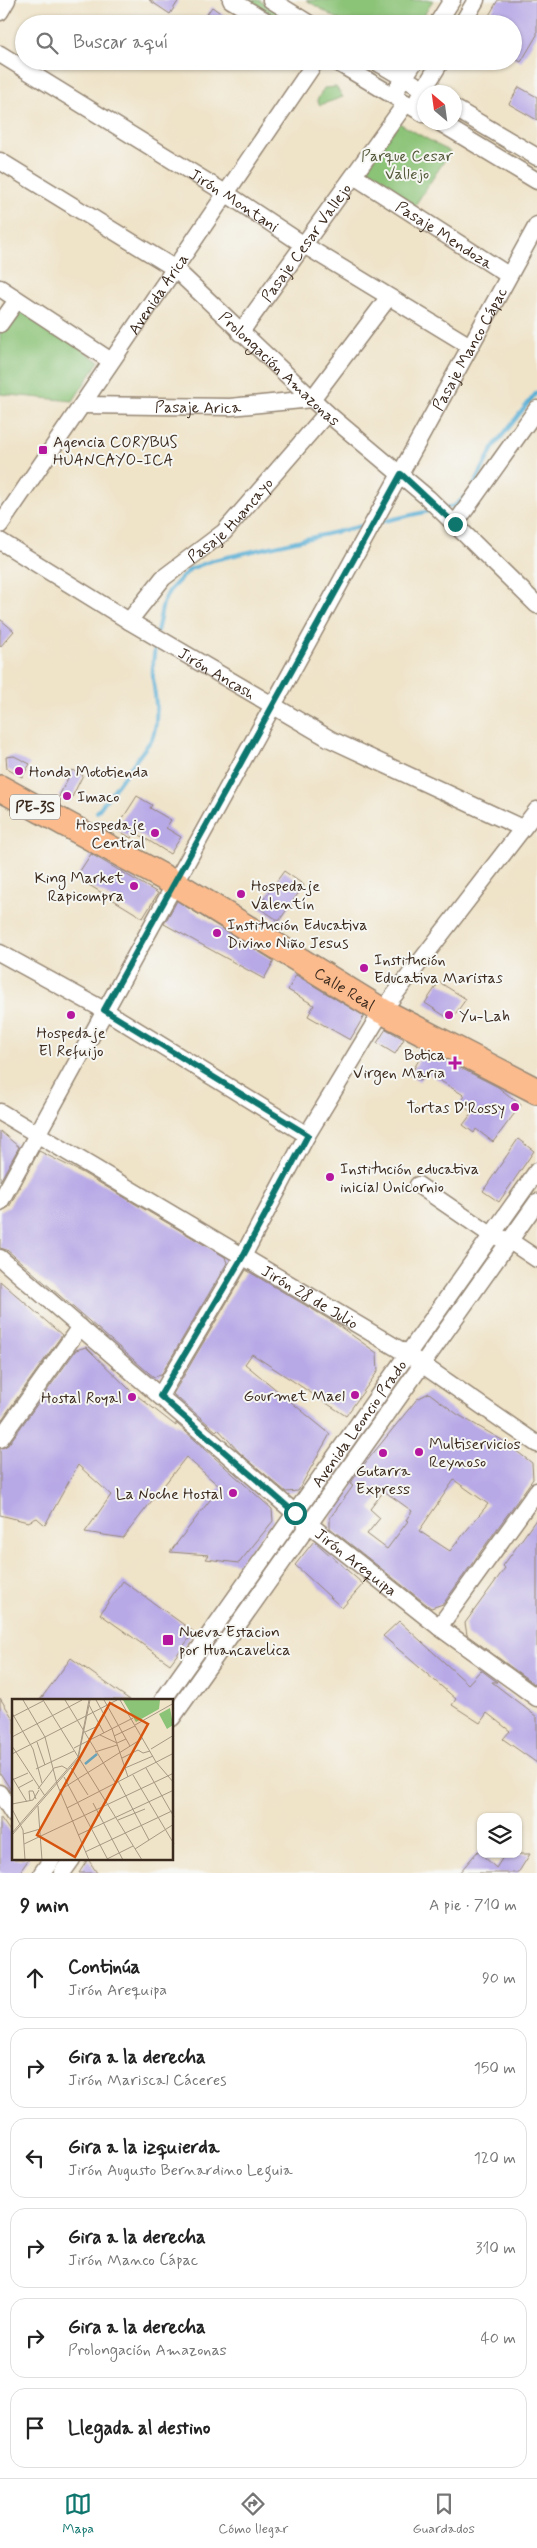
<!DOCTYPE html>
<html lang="es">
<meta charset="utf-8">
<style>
:root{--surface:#fff;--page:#f2f2f2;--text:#222;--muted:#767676;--line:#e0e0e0;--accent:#0f766e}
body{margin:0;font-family:Mynerve,sans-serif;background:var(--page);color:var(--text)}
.controls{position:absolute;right:15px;bottom:15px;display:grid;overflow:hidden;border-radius:10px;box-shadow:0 1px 4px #0004}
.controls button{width:45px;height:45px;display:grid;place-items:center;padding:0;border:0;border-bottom:1px solid var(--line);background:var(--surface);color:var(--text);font:25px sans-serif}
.compass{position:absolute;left:417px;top:85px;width:45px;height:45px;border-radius:50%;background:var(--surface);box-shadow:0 1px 4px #0004;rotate:331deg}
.stop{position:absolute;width:15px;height:15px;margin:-11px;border:4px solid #0f766e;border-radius:50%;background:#fff}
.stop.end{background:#0f766e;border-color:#fff;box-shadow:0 1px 5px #0008}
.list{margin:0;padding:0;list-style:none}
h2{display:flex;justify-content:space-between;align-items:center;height:65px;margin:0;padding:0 20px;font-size:21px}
h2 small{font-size:16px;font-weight:400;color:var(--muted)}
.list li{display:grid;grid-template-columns:32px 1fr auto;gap:15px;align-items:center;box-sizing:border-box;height:80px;margin:0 10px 10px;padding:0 10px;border:1px solid var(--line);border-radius:15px}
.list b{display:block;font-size:19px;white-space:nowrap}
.list p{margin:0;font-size:16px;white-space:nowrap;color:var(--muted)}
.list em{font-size:16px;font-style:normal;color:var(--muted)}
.icon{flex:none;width:28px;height:28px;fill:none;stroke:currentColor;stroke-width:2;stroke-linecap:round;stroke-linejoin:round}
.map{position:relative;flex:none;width:537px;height:1873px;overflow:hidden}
.search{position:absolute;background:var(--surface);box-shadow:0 1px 4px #0004;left:15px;right:15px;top:15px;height:55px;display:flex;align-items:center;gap:12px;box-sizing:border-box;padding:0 18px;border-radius:28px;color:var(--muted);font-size:19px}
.sheet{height:605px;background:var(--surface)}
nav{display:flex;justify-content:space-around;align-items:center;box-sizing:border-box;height:70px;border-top:1px solid var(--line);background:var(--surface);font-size:14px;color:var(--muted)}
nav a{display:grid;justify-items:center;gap:2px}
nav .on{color:var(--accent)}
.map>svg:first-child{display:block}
</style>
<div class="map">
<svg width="537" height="1873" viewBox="0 0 537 1873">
<rect width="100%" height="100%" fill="#f6f6f2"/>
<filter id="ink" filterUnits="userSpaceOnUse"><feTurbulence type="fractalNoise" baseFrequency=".02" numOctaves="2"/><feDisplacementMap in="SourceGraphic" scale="10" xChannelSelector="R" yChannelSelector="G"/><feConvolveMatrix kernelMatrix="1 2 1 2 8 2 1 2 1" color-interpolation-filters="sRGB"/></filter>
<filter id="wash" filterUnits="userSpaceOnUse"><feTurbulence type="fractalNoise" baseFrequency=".0096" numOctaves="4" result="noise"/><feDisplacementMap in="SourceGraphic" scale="20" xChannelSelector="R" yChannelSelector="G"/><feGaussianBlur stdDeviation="1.12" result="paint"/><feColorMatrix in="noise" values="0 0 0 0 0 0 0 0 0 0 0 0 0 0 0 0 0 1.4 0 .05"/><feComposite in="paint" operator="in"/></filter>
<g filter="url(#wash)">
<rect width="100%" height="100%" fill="#efe3c8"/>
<g fill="#8bc377" stroke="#63764a">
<polygon points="235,0 259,0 299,24 275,24"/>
<polygon points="306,0 433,0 419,24 346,24"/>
<polygon points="336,87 343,97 320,105 317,100 324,88"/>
<polygon points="399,123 450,152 414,207 364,173"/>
<polygon points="18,308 99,361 73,401 0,394 0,333"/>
</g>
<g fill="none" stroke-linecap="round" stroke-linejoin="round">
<g stroke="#58afd5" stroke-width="4">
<polyline points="474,485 494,446 537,392"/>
<polyline points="444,508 454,506 466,496"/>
<polyline points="380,522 434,510"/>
<polyline points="157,632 163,603 169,591 190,569 214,560 366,525"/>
<path d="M 97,812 L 152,739 C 160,717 155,699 153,677 C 152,665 154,653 156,642"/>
</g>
</g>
<g id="blocks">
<g fill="#b7a8e6" fill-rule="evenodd">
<polygon points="149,0 179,0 170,14"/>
<polygon points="498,0 537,0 537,35 521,62 513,58 513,24 484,24"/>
<polygon points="212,7 236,24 200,24"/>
<polygon points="519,87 537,97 537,120 509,104"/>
<polygon points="0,619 14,631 0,647"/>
<polygon points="14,756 30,764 22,777 7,769 6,757"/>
<polygon points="72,770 83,775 70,801 59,796"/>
<polygon points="137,796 152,805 150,808 171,820 166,828 181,837 170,854 135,832 131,838 116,829"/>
<polygon points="91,854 158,893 143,918 76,877"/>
<polygon points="284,871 304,885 279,921 258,907"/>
<polygon points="177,901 274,961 264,979 164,924"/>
<polygon points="296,975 364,1016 350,1040 308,1016 314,1005 288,990"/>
<polygon points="439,982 466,999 451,1020 425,1003"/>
<polygon points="386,1029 404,1039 395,1054 377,1043"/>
<polygon points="425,1050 498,1087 521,1105 493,1142 476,1129 474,1133 463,1125 472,1113 460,1103 465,1096 426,1072 420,1081 410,1075"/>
<polygon points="0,1131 19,1147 0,1181"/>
<polygon points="518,1139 534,1151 499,1202 483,1191"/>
<polygon points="39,1151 83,1173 225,1257 227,1263 161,1375 154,1377 149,1373 7,1250 0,1248 0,1212 9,1207"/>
<polygon points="246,1270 332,1321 377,1353 378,1371 346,1416 252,1354 245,1364 330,1434 298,1491 286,1492 240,1453 218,1429 216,1431 173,1394"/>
<polygon points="0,1281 62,1335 0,1422"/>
<polygon points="86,1347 130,1390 176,1426 176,1423 272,1509 273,1521 239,1563 206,1559 209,1555 170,1552 220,1487 186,1457 123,1538 85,1532 111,1495 78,1465 45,1525 37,1518 28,1522 0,1515 0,1449 8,1445 76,1350"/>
<path d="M 429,1393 L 457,1414 L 502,1440 L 532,1463 L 533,1479 L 443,1604 L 431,1608 L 330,1528 L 330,1518 L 353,1486 L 350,1484 L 362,1467 L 417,1399 ZM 454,1480 L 488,1504 L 450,1551 L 419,1531 ZM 384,1491 L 412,1511 L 406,1520 L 408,1521 L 387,1549 L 367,1534 L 380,1518 L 370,1509 Z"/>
<polygon points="537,1518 537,1686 467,1635 465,1623 505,1568 503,1566"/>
<polygon points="314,1541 363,1584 342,1608 295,1565"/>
<polygon points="123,1581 194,1632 170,1664 100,1614"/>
<polygon points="399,1621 468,1684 481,1670 497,1682 492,1682 537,1717 537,1763 503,1739 510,1731 487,1713 480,1723 452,1705 456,1699 383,1636"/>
<polygon points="71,1658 130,1700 40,1700"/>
<polygon points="0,1698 14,1720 14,1795 0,1773"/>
<polygon points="0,1817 14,1837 14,1859 29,1859 19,1873 0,1873"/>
<polygon points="478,1851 496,1868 505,1854 530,1854 518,1873 459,1873"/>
<polygon points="88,1859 97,1873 79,1873"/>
</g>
</g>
</g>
<g filter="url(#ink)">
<use href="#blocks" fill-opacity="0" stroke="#958673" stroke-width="1"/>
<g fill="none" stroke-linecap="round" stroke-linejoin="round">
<g stroke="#958673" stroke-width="19">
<g id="minor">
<polyline points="231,0 271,24"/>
<polyline points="271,0 310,24"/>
<polyline points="0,12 7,0"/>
<polyline points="437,24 452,0"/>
<polyline points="462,24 476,0"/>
<path id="s1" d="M 0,54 L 227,194 L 304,245 L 470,346"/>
<polyline points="335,61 424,114"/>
<polyline points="375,61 428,92"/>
<polyline points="398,87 415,61"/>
<polyline points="418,99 441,61"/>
<polyline points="454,108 537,157"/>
<polyline points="439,122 537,181"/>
<path id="s2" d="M 0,161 L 174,268 L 327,413 L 428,498 L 537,605"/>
<path id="s3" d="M 354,176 L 508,275"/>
<polyline points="0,288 111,361"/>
<polyline points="0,324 17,300"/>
<path id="s4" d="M 240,333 L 406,103"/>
<path id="s5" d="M 83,405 L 230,407 L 312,399 L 388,298"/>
<polyline points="455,524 537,409"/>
<path id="s6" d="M 0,525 L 316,61"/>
<path id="s7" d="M 0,541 L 129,621 L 330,739 L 522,828"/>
<path id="s8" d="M 129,621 L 163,578 L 224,532 L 327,413"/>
<polyline points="0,953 104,1010 307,1135"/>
<path id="s9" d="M 0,1112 L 407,1354 L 537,1444"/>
<polyline points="418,1185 491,1235 510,1241 537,1259"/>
<path id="s10" d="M 0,1202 L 537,225"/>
<path id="s11" d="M 0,1258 L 295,1513 L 439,1627 L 537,1698"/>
<polyline points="160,1396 243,1256 307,1135 382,1011 537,810"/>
<polyline points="0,1439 80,1327"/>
<polyline points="439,1627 537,1491"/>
<path id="s12" d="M 163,1700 L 537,1171"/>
<polyline points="172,1718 537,1202"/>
<polyline points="0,1793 14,1815"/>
<polyline points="42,1873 52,1859"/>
<polyline points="62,1873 72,1859"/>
</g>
</g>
<g stroke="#958673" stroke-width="28">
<g id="highway">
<path id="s13" d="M 0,788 L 174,883 L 382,1011 L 537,1091"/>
</g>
</g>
<use href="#minor" stroke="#fff" stroke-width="16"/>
<use href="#highway" stroke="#fbbb8d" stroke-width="25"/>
</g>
</g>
<g fill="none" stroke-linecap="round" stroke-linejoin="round" filter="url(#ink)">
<polyline stroke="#0f766e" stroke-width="6" points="295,1513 160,1396 243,1256 308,1135 104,1010 401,474 455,524"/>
</g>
<g fill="#b5179e" stroke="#f6f6f2" stroke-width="2">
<rect x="38" y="445" width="10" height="10" rx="2.5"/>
<circle cx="19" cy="771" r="5"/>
<circle cx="67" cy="796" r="5"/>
<circle cx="155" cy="833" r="5"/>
<circle cx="134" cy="886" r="5"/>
<circle cx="241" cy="894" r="5"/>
<circle cx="217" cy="933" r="5"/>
<circle cx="364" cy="968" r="5"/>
<circle cx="71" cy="1015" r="5"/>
<circle cx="449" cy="1015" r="5"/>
<path d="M452.5 1055.5h5v5h5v5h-5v5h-5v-5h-5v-5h5z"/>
<circle cx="515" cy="1107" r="5"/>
<circle cx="330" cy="1177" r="5"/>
<circle cx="355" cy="1395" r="5"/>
<circle cx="132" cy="1397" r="5"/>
<circle cx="419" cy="1452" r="5"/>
<circle cx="383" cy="1453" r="5"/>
<circle cx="233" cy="1493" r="5"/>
<rect x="162" y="1634" width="12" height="12" rx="2.5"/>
</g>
<g text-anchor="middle" stroke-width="4" stroke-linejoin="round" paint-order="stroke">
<rect fill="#f6f6f2" stroke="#73675e" stroke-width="1" x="10" y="794.5" width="50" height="25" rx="4"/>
<g font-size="15" font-weight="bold" fill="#3b2a1e">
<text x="35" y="812">PE-3S</text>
</g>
<g font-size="16" fill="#535839" stroke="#f6f6f2">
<text x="407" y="161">Parque Cesar<tspan x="407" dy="18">Vallejo</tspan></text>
</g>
<g font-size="16" fill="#3b2a1e" stroke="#f6f6f2">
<text dy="6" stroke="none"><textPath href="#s1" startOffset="276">Jirón Montani</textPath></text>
<text dy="6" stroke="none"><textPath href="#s3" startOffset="108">Pasaje Mendoza</textPath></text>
<text dy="6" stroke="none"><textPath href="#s4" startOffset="112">Pasaje Cesar Vallejo</textPath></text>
<text dy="6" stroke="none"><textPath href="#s6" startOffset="280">Avenida Arica</textPath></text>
<text dy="6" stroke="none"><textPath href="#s10" startOffset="974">Pasaje Manco Cápac</textPath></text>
<text dy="6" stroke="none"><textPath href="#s2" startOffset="350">Prolongación Amazonas</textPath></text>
<text dy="6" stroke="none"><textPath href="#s5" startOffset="115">Pasaje Arica</textPath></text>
<text dy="6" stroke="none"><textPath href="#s8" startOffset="144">Pasaje Huancayo</textPath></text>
<text dy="6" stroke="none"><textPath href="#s7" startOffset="254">Jirón Ancash</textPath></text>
<text dy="6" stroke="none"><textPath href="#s13" startOffset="399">Calle Real</textPath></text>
<text dy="6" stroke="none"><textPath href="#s9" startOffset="361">Jirón 28 de Julio</textPath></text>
<text dy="6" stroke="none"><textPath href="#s12" startOffset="339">Avenida Leoncio Prado</textPath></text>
<text dy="6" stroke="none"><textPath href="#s11" startOffset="468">Jirón Arequipa</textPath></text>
</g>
<g font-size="16" fill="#3b2a1e" stroke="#f6f6f2" text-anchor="start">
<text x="53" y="447">Agencia CORYBUS<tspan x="53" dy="18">HUANCAYO-ICA</tspan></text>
<text x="29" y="777">Honda Mototienda</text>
<text x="77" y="802">Imaco</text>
<text x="145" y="830" text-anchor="end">Hospedaje<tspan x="145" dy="18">Central</tspan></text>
<text x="124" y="883" text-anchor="end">King Market<tspan x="124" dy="18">Rapicompra</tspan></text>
<text x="251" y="891">Hospedaje<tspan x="251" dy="18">Valentín</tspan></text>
<text x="227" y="930">Institución Educativa<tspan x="227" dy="18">Divino Niño Jesus</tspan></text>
<text x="374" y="965">Institución<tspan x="374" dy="18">Educativa Maristas</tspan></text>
<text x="459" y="1021">Yu-Lah</text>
<text x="71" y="1038" text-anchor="middle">Hospedaje<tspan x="71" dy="18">El Refuijo</tspan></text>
<text x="445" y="1060" text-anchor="end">Botica<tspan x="445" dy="18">Virgen Maria</tspan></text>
<text x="505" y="1113" text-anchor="end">Tortas D'Rossy</text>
<text x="340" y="1174">Institución educativa<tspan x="340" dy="18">inicial Unicornio</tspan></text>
<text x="345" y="1401" text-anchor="end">Gourmet Mael</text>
<text x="122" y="1403" text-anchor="end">Hostal Royal</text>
<text x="429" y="1449">Multiservicios<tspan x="429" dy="18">Reynoso</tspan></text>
<text x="383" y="1476" text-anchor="middle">Gutarra<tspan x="383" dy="18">Express</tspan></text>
<text x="223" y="1499" text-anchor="end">La Noche Hostal</text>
<text x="179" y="1637">Nueva Estacion<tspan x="179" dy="18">por Huancavelica</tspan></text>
</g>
</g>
<g transform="translate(12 1699)">
<rect width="161" height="161" fill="#efe3c8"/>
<path d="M 111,1 L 148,1 L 147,10 L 124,23 ZM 158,9 L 161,26 L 155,30 L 147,15 Z" fill="#8bc377"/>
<path fill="none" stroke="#58afd5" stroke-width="2.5" d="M 73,65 L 85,55"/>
<path fill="none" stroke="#a79984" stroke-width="1" d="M 11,1 L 33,38 L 45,85 L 77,161M 31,1 L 130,161M 53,1 L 103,83M 84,1 L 100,30 L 116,78M 92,1 L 118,47M 108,1 L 144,63 L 162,84M 77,6 L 92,34M 0,14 L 21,50 L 30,84M 0,18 L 31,2M 123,26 L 162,4M 73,33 L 88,26M 88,36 L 105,44 L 114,40M 102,37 L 123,27M 0,38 L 70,1M 25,43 L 33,66M 0,47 L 33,97M 62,49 L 121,19M 139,50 L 162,36M 83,53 L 105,46M 0,55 L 105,1M 110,59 L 126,51 L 131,54 L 138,52M 59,69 L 76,96M 113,69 L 141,57M 134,69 L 162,118M 24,70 L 62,52M 121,76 L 162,145M 0,78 L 15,103M 52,78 L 96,161M 0,81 L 16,74M 106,82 L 137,141M 6,89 L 21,81M 26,90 L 42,69 L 50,67 L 55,70M 48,91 L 131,39M 18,102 L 17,92 L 21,92 L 24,100M 81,104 L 111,161M 0,105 L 21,101 L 27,91M 26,107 L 30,161M 55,109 L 162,54M 0,110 L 11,131 L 13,161M 106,121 L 133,110M 0,134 L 66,58 L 77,1M 11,135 L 28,130M 0,136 L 66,60 L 78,1M 66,136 L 162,91M 12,145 L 162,74M 123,150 L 162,125M 73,153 L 162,111M 95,160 L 121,147"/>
<path fill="#d7540e" fill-opacity="0.15" stroke="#d7540e" stroke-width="2.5" d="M 98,4 L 136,25 L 63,158 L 25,136 Z"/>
<rect width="161" height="161" fill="none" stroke="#3b2a1e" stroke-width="2.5"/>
</g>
</svg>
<div class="controls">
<button><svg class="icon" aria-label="layers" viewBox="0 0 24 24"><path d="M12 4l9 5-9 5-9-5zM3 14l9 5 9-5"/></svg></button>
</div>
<svg class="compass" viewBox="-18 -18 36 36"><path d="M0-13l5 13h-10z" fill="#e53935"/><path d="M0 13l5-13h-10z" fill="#767676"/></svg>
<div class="stop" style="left:295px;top:1513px"></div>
<div class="stop end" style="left:455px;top:524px"></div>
<div class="search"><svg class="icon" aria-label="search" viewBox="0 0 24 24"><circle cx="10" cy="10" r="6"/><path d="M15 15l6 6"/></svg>Buscar aquí</div>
</div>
<section class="sheet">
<h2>9 min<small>A pie · 710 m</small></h2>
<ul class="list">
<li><svg class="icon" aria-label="ahead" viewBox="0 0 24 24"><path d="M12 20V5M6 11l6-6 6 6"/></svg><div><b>Continúa</b><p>Jirón Arequipa</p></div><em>90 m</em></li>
<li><svg class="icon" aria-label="right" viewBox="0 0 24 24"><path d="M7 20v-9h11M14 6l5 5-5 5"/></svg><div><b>Gira a la derecha</b><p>Jirón Mariscal Cáceres</p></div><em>150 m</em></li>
<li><svg class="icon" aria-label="left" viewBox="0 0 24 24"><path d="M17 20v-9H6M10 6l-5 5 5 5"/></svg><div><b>Gira a la izquierda</b><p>Jirón Augusto Bernardino Leguia</p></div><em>120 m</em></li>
<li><svg class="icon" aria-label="right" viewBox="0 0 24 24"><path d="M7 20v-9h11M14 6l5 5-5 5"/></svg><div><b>Gira a la derecha</b><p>Jirón Manco Cápac</p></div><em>310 m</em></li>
<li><svg class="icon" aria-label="right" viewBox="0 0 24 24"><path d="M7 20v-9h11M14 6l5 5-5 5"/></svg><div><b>Gira a la derecha</b><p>Prolongación Amazonas</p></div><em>40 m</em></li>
<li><svg class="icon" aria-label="arrive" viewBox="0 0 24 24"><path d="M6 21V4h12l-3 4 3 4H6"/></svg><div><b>Llegada al destino</b></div></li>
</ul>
</section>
<nav>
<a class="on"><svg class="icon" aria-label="map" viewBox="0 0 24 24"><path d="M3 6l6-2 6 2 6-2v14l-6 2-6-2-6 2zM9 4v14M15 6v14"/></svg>Mapa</a>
<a><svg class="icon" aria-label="directions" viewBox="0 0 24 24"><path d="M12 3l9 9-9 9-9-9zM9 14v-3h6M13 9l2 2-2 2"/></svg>Cómo llegar</a>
<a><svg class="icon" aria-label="saved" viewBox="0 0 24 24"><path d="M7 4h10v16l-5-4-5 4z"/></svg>Guardados</a>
</nav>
